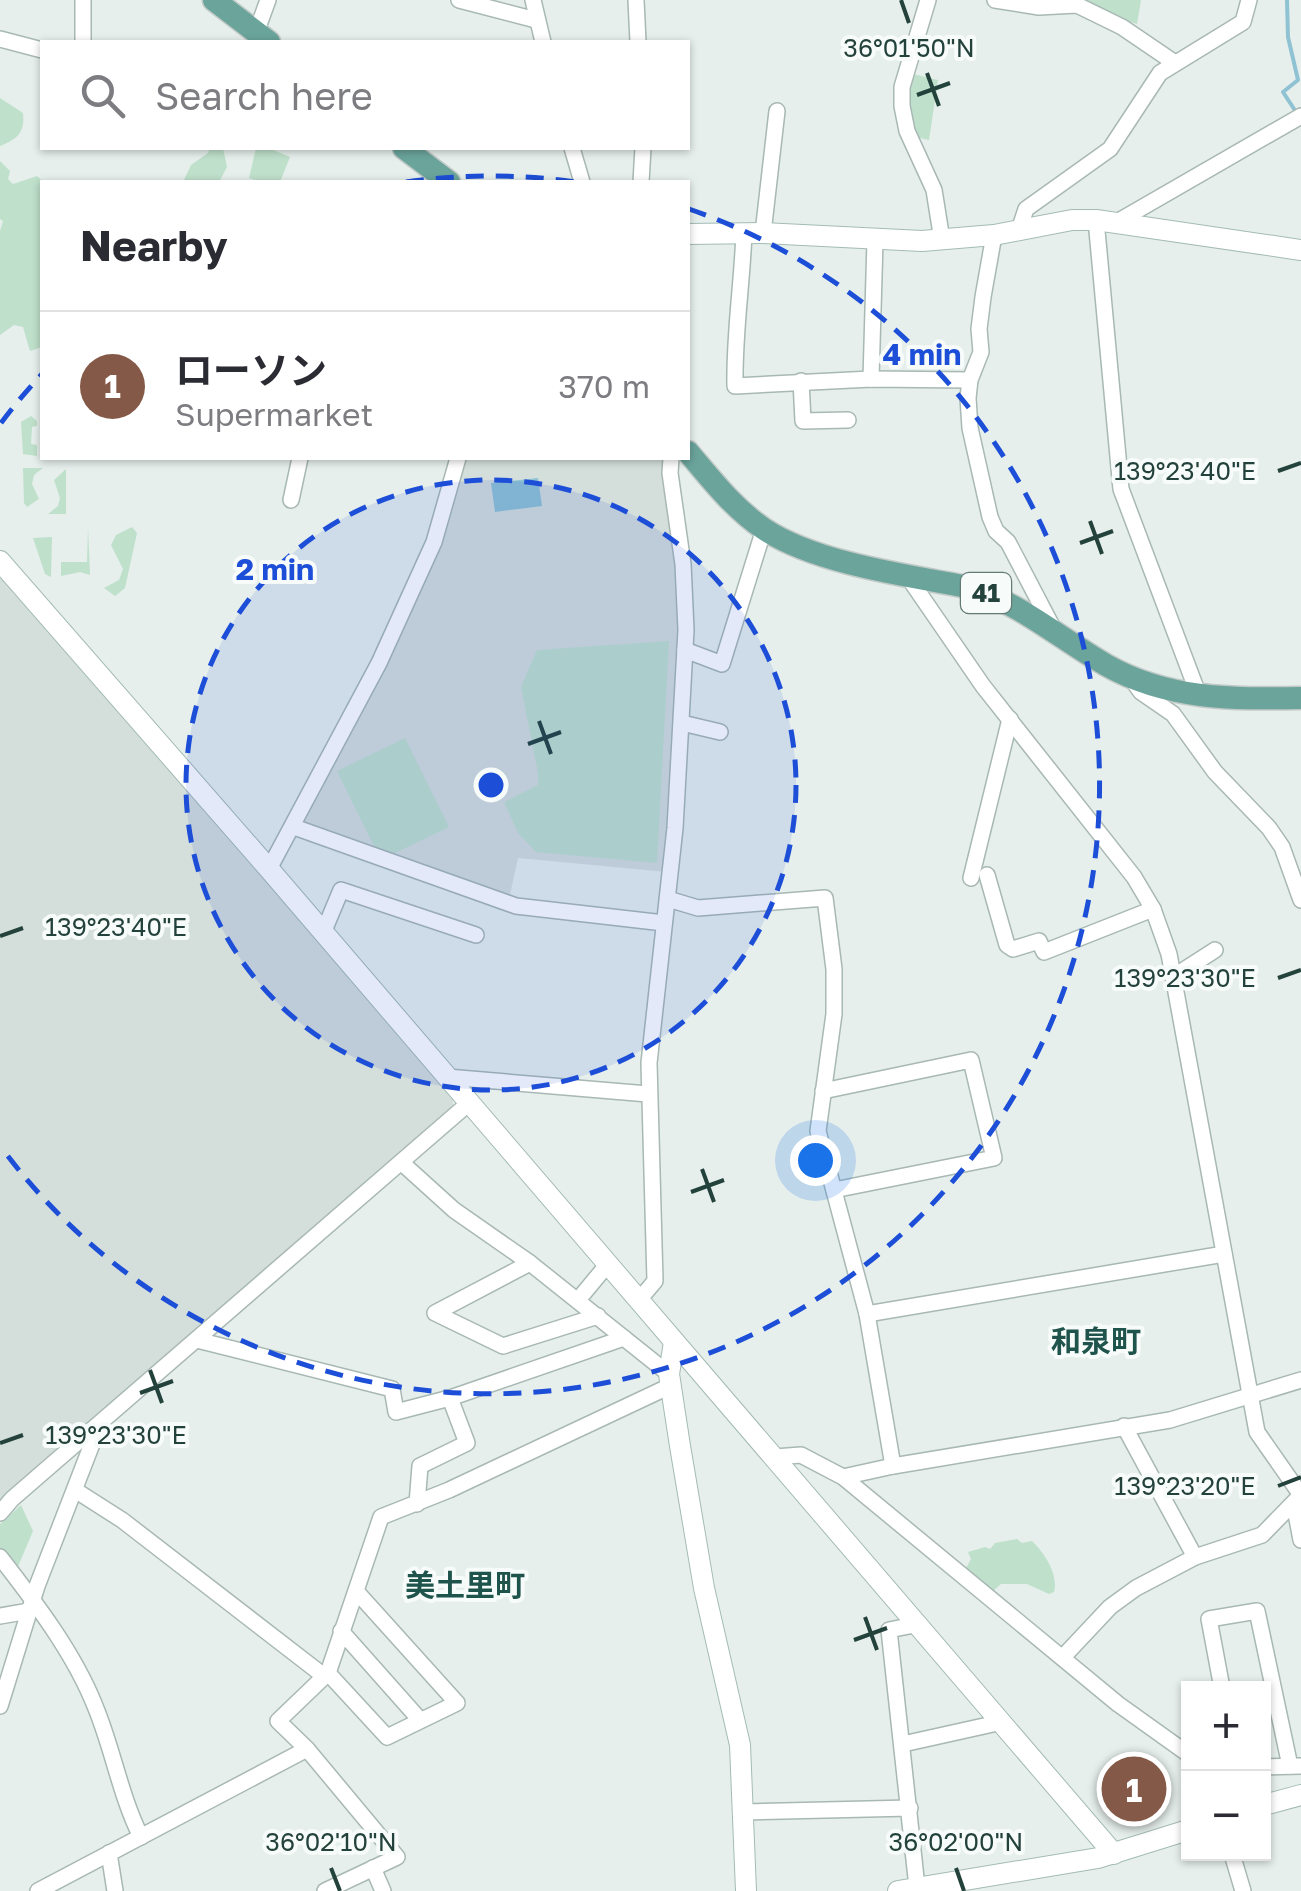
<!DOCTYPE html>
<meta charset="utf-8">
<style>
:root{--surface:#fff;--page:#f2f2f3;--text:#2b2b33;--muted:#7c7c81;--line:#e1e1e2;--accent:#855947}
body{margin:0;font-family:"Golos Text","Noto Sans JP",sans-serif;background:var(--page);color:var(--text)}
.controls{position:absolute;right:30px;bottom:30px;display:grid;overflow:hidden;border-radius:0px;box-shadow:0 2px 8px #0004}
.controls button{width:90px;height:90px;display:grid;place-items:center;padding:0;border:0;border-bottom:2px solid var(--line);background:var(--surface);color:var(--text);font:50px sans-serif}
.you{position:absolute;left:815px;top:1160px;width:35px;height:35px;margin:-25px;border:8px solid #fff;border-radius:50%;background:#1a73e8;box-shadow:0 0 0 15px #1a73e833}
.badge{display:grid;place-items:center;width:65px;height:65px;border-radius:50%;background:var(--accent);color:#fff;font-size:32px;font-weight:700}
.pin{position:absolute;translate:-50% -50%;border:5px solid #fff;box-shadow:0 2px 10px #0006}
.list{margin:0;padding:0;list-style:none}
h2{display:flex;justify-content:space-between;align-items:center;height:130px;margin:0;padding:0 40px;font-size:42px}
h2 small{font-size:32px;font-weight:400;color:var(--muted)}
.list li{display:grid;grid-template-columns:65px 1fr auto;gap:30px;align-items:center;box-sizing:border-box;height:150px;padding:0 40px;border-top:2px solid var(--line)}
.list b{display:block;font-size:38px;white-space:nowrap}
.list p{margin:0;font-size:32px;white-space:nowrap;color:var(--muted)}
.list em{font-size:32px;font-style:normal;color:var(--muted)}
.icon{flex:none;width:55px;height:55px;fill:none;stroke:currentColor;stroke-width:2;stroke-linecap:round;stroke-linejoin:round}
.map{position:relative;flex:none;width:1301px;height:1891px;overflow:hidden}
.search{position:absolute;background:var(--surface);box-shadow:0 2px 8px #0004;left:40px;top:40px;width:650px;height:110px;display:flex;align-items:center;gap:25px;box-sizing:border-box;padding:0 35px;border-radius:0px;color:var(--muted);font-size:38px}
.panel{position:absolute;background:var(--surface);box-shadow:0 2px 8px #0004;left:40px;top:180px;width:650px;height:280px;border-radius:0px}
.map>svg:first-child{display:block}
</style>
<div class="map">
<svg width="1301" height="1891" viewBox="0 0 1301 1891">
<rect width="100%" height="100%" fill="#e6efec"/>
<g fill="#d4dfdb">
<polygon points="467,458 666,458 683,623 667,872 518,858 509,899 301,824 417,600 441,546"/>
<polygon points="0,573 453,1098 453,1108 0,1507"/>
</g>
<g fill="#bfe0cb">
<polygon points="1061,0 1141,0 1137,24"/>
<polygon points="913,74 938,80 929,140 915,137 907,101"/>
<path d="M 0,98 L 23,113 C 25,132 18,139 0,146 Z"/>
<polygon points="210,148 223,148 227,167 219,182 183,182 191,165 208,153"/>
<polygon points="256,148 271,149 290,157 280,182 262,182 249,178"/>
<polygon points="0,161 10,171 8,179 13,184 37,176 44,182 42,347 30,351 23,327 14,325 0,335 0,231 3,221 0,219"/>
<polygon points="31,416 37,421 37,426 32,427 31,444 37,445 37,456 23,454 21,422"/>
<polygon points="23,468 43,468 34,475 32,484 39,499 27,507 24,503"/>
<polygon points="66,469 66,514 48,514 58,506 60,498 54,480"/>
<polygon points="132,527 137,533 125,588 115,596 104,588 119,580 123,569 111,545 116,535"/>
<polygon points="88,528 90,575 80,572 61,576 61,562 87,562"/>
<polygon points="52,537 51,577 45,574 33,538"/>
<polygon points="669,641 657,863 536,852 518,833 504,802 538,785 538,773 521,687 537,650"/>
<polygon points="405,738 449,827 393,854 375,848 337,771"/>
<polygon points="21,1505 33,1531 17,1569 0,1549 0,1524"/>
<path d="M 1017,1539 L 1022,1543 L 1032,1541 C 1044,1552 1059,1575 1054,1592 L 1049,1594 L 1027,1584 L 1001,1584 L 993,1591 L 984,1587 L 966,1568 L 971,1559 L 968,1552 L 985,1547 L 990,1549 L 995,1543 Z"/>
</g>
<polygon fill="#8fc2d3" points="538,478 542,506 495,512 491,483"/>
<g fill="none" stroke-linecap="round" stroke-linejoin="round">
<polyline stroke="#8fc2d3" stroke-width="4" points="1287,0 1288,37 1298,80 1283,92 1296,112"/>
<g stroke="#a8b8b4" stroke-width="18">
<g id="street">
<polyline points="83,0 83,42"/>
<polyline points="459,0 536,20"/>
<polyline points="533,0 543,42"/>
<polyline points="636,0 638,42"/>
<polyline points="928,0 902,87 902,106 907,131 934,190 942,240"/>
<polyline points="995,0 1039,7 1077,5 1122,27 1175,63"/>
<polyline points="256,33 268,0"/>
<polyline points="0,39 42,50"/>
<polyline points="572,148 582,182"/>
<polyline points="641,182 643,148"/>
<polyline points="1096,220 1121,489 1199,696"/>
<polyline points="1117,222 1301,116"/>
<polyline points="1019,230 1026,209 1110,149 1160,73 1243,22 1249,0"/>
<path d="M 744,233 C 742,285 734,334 735,386 L 871,379 L 970,380"/>
<polyline points="763,233 777,111"/>
<polyline points="994,235 983,297 979,329 981,352 970,380 968,398 970,428 990,517 996,531 1008,542 1054,630"/>
<polyline points="871,379 875,241"/>
<polyline points="801,381 803,421 848,420"/>
<polyline points="291,500 300,458"/>
<polyline points="906,574 983,686 1134,877 1153,909 1169,954 1257,1432 1301,1495 1262,1535 1195,1557 1136,1588 1110,1607 1063,1657"/>
<polyline points="685,650 722,664 764,529"/>
<polyline points="1130,677 1141,692 1173,714 1215,772 1269,828 1282,847 1301,900"/>
<polyline points="682,723 720,732"/>
<polyline points="294,827 516,906 664,923"/>
<polyline points="269,869 379,663 434,542 458,458"/>
<polyline points="987,875 1007,945 1013,949 1039,941 1044,952 1153,909"/>
<polyline points="971,878 1010,719"/>
<polyline points="668,899 698,908 825,898 834,969 834,1014 818,1131 867,1314 893,1466"/>
<polyline points="323,933 341,890 476,935"/>
<polyline points="1173,977 1215,950"/>
<polyline points="447,1077 648,1094"/>
<polyline points="823,1091 971,1060 994,1158 834,1190"/>
<polyline points="402,1163 454,1210 530,1263 669,1374"/>
<polyline points="530,1263 435,1313 503,1346 598,1316"/>
<polyline points="578,1300 607,1265"/>
<polyline points="639,1300 655,1281 649,1063 675,828 686,630 683,564 670,473 671,458"/>
<polyline points="867,1314 1224,1254"/>
<polyline points="197,1340 392,1389 396,1412 450,1398 624,1338"/>
<polyline points="1124,1426 1195,1557"/>
<polyline points="775,1457 801,1455 843,1477 1118,1704 1188,1754"/>
<polyline points="843,1477 893,1466 1170,1420 1301,1380"/>
<polyline points="75,1490 122,1520 324,1676"/>
<polyline points="1294,1503 1301,1540"/>
<polyline points="417,1504 420,1466 467,1443 450,1398"/>
<polyline points="0,1513 12,1499 469,1103"/>
<path d="M 0,1557 C 35,1602 74,1653 95,1706 C 113,1749 120,1795 141,1837"/>
<polyline points="0,1616 29,1611"/>
<polyline points="341,1631 420,1720"/>
<polyline points="328,1673 387,1737 457,1703 356,1591"/>
<polyline points="1222,1688 1209,1619 1257,1611 1290,1766"/>
<polyline points="0,1706 37,1586 92,1444 92,1430"/>
<polyline points="903,1744 1002,1722"/>
<polyline points="1264,1767 1301,1766"/>
<polyline points="745,1812 910,1808"/>
<polyline points="109,1853 115,1891"/>
<polyline points="1232,1854 1243,1891"/>
<polyline points="373,1868 383,1891"/>
<polyline points="917,1887 889,1630 919,1624"/>
<polyline points="38,1891 307,1749"/>
<polyline points="325,1891 397,1857 307,1749 278,1721 328,1673 381,1517 449,1490 670,1386"/>
</g>
</g>
<g stroke="#a4bbb5" stroke-width="22">
<g id="secondary">
<polyline points="688,234 763,233 922,241 994,235 1072,220 1096,220 1301,250"/>
<polyline points="0,561 269,869 1114,1854"/>
<polyline points="674,1342 669,1374 680,1446 704,1588 740,1745 746,1891"/>
<polyline points="1264,1805 1301,1795"/>
<polyline points="898,1891 1098,1858 1188,1830"/>
</g>
</g>
<g stroke="#c2cac8" stroke-width="25">
<g id="primary">
<polyline points="214,0 269,42"/>
<polyline points="404,148 449,182"/>
<path d="M 688,452 C 711,479 733,508 764,529 C 817,564 911,576 973,588 C 1023,606 1061,639 1106,665 C 1168,700 1232,699 1301,698"/>
</g>
</g>
<use href="#street" stroke="#fff" stroke-width="15"/>
<use href="#secondary" stroke="#fff" stroke-width="20"/>
<use href="#primary" stroke="#6aa49b" stroke-width="22"/>
</g>
<path fill="none" stroke="#24423c" stroke-width="4" d="M 901,0 L 909,23M 927,73 L 939,106M 917,95 L 950,83M 1278,471 L 1301,463M 1090,521 L 1102,554M 1080,543 L 1113,531M 539,721 L 551,754M 528,744 L 561,732M 0,936 L 23,928M 1278,978 L 1301,970M 702,1169 L 714,1202M 691,1192 L 724,1180M 150,1370 L 162,1403M 140,1393 L 173,1381M 0,1443 L 23,1435M 1278,1486 L 1301,1477M 865,1617 L 877,1650M 854,1640 L 887,1628M 331,1868 L 340,1891M 956,1868 L 964,1891"/>
<circle cx="491" cy="785" r="305" fill="#1d4ed8" fill-opacity=".12"/>
<g fill="none" stroke="#1d4ed8" stroke-width="5" stroke-dasharray="18 12">
<circle cx="491" cy="785" r="305"/>
<path d="M1 423A609 609 0 0 1 42 374M406 182A609 609 0 0 1 576 182M689 209A609 609 0 1 1 1 1147"/>
</g>
<g text-anchor="middle" stroke-width="8" stroke-linejoin="round" paint-order="stroke">
<rect fill="#f7fbf9" stroke="#637a75" stroke-width="2.5" x="961" y="573" width="50" height="40" rx="8"/>
<g font-size="25" font-weight="bold" fill="#24423c">
<text x="986" y="602">41</text>
</g>
<g font-size="30" font-weight="bold" fill="#1f544c" stroke="#f7fbf9">
<text x="1096" y="1352">和泉町</text>
<text x="465" y="1596">美土里町</text>
</g>
</g>
<g font-size="25" text-anchor="middle" fill="#24423c" stroke="#f7fbf9" stroke-width="8" stroke-linejoin="round" paint-order="stroke">
<text x="909" y="57">36°01'50"N</text>
<text x="1185" y="480">139°23'40"E</text>
<text x="116" y="936">139°23'40"E</text>
<text x="1185" y="987">139°23'30"E</text>
<text x="116" y="1444">139°23'30"E</text>
<text x="1185" y="1495">139°23'20"E</text>
<text x="331" y="1851">36°02'10"N</text>
<text x="956" y="1851">36°02'00"N</text>
</g>
<circle cx="491" cy="785" r="15" fill="#1d4ed8" stroke="#f7fbf9" stroke-width="5"/>
<g font-size="30" text-anchor="middle" font-weight="bold" fill="#1d4ed8" stroke="#f7fbf9" stroke-width="8" stroke-linejoin="round" paint-order="stroke">
<text x="922" y="365">4 min</text>
<text x="275" y="580">2 min</text>
</g>
</svg>
<div class="controls">
<button>+</button>
<button>−</button>
</div>
<div class="you"></div>
<div class="pin badge" style="left:1134px;top:1789px">1</div>
<div class="search"><svg class="icon" aria-label="search" viewBox="0 0 24 24"><circle cx="10" cy="10" r="6"/><path d="M15 15l6 6"/></svg>Search here</div>
<section class="panel">
<h2>Nearby<small></small></h2>
<ul class="list">
<li><span class="badge">1</span><div><b>ローソン</b><p>Supermarket</p></div><em>370 m</em></li>
</ul>
</section>
</div>
